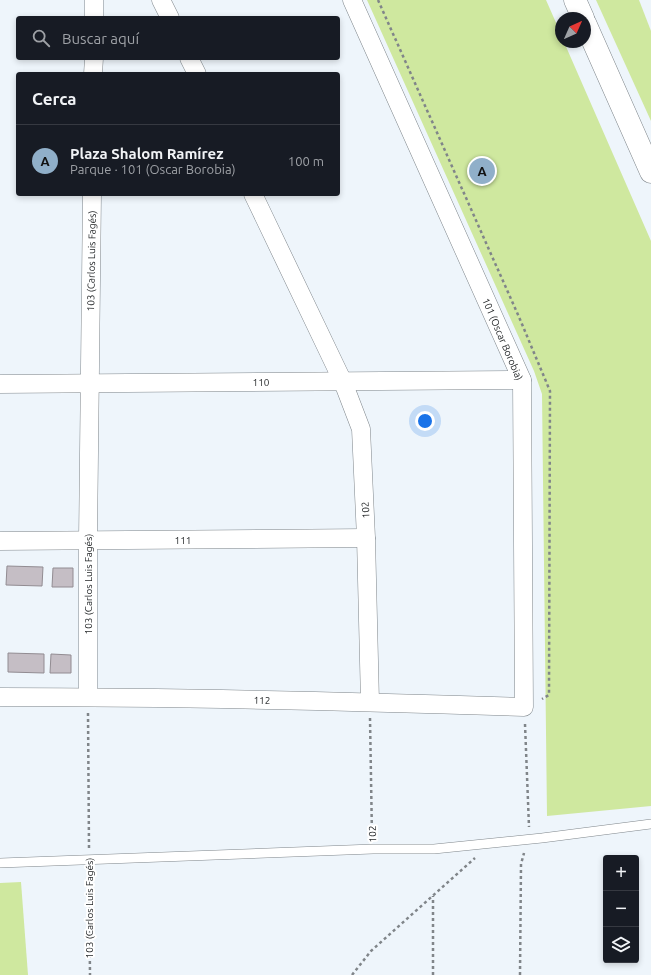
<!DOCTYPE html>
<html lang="es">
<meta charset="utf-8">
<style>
:root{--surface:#171b24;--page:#20242c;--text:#f1f3f6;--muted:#9ea1a6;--line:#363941;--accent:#90afc9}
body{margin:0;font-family:Ubuntu,sans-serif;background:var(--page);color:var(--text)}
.controls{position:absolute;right:12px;bottom:12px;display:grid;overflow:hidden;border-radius:4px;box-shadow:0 2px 6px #0003}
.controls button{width:36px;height:36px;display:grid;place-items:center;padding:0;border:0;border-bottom:1px solid var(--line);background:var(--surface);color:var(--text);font:20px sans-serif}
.compass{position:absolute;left:555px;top:12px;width:36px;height:36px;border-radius:50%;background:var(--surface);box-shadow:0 2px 6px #0003;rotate:45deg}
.you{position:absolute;left:425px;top:421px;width:14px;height:14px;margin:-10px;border:3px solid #fff;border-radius:50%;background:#1a73e8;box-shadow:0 0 0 6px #1a73e833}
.badge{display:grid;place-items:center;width:26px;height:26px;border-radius:50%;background:var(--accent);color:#111;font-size:13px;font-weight:700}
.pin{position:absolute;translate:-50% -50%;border:2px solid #fff;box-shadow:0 1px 4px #0006}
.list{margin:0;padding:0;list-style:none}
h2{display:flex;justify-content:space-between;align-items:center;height:52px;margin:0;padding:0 16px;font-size:17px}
h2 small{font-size:13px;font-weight:400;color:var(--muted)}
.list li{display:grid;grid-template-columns:26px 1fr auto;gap:12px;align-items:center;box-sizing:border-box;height:72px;padding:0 16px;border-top:1px solid var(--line)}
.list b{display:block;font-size:15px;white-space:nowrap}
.list p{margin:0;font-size:13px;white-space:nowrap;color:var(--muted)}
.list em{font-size:13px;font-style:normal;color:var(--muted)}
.icon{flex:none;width:22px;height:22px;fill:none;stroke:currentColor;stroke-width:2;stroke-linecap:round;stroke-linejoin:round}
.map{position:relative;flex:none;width:651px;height:975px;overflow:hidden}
.search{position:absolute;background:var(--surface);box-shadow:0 2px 6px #0003;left:16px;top:16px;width:324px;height:44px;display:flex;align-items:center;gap:10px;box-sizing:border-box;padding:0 14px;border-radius:4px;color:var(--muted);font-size:15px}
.panel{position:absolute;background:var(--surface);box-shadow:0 2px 6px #0003;left:16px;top:72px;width:324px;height:124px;border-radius:4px}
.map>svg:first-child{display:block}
</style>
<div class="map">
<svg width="651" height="975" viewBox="0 0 651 975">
<rect width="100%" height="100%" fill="#eef5fb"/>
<g fill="#cfe89f">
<polygon points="367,0 546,0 561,34 561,42 564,42 651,241 651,806 547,816 542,394 534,371"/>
<polygon points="596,0 639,0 651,31 651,121"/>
<polygon points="21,882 28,975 0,975 0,883"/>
</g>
<g fill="#c5bec5" stroke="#928c92">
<polygon points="7,566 43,567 42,586 6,585"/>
<polygon points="53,568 73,568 73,587 52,587"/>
<polygon points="8,653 44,654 44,673 8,672"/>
<polygon points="51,654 71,655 71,673 50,673"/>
</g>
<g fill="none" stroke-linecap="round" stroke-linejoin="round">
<g stroke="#7f868b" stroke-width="10">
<polyline id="service" points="0,863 373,849 434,849 542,838 651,824"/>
</g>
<g stroke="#7f868b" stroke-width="19">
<g id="minor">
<polyline points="161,0 170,18"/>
<polyline points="94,18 94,0"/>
<polyline points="189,58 197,74"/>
<polyline points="93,74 94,58"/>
<polyline points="253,194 343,382 361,429 366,538 370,702"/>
<polyline points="0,384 522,380"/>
<polyline points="0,541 366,538"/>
<path d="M 0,697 C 175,697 349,701 524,707 L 522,380 L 352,0"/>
<polyline points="88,697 88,540 92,194"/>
</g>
</g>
<g stroke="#7f868b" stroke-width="23">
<g id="secondary">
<polyline points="575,0 583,18"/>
<polyline points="585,23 651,172"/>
</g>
</g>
<g stroke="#808589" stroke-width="2.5" stroke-dasharray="3 3" stroke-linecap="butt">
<polyline points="378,0 519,317 550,391 549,695 542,699"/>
<polyline points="88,713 89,848"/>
<polyline points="370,718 372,837"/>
<polyline points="525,724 529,827"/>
<polyline points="89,871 90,975"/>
<polyline points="352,975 371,951 475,858"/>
<polyline points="433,975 433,896"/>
<polyline points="520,975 521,864 524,853"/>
</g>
<use href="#service" stroke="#fff" stroke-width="9"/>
<use href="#minor" stroke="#fff" stroke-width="18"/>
<use href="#secondary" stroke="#fff" stroke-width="22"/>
</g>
<g text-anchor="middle" stroke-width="4" stroke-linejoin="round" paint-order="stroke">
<g font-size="10" fill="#1e2123" stroke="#fff">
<text transform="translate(91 261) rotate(-89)" y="4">103 (Carlos Luis Fagés)</text>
<text transform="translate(503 339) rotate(67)" y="4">101 (Oscar Borobia)</text>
<text x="261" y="386">110</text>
<text transform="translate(365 510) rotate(-93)" y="4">102</text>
<text x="183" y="544">111</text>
<text transform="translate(88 584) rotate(-90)" y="4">103 (Carlos Luis Fagés)</text>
<text transform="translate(262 700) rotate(1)" y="4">112</text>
<text transform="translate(372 834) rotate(-91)" y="4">102</text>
<text transform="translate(89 908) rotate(-90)" y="4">103 (Carlos Luis Fagés)</text>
</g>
</g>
</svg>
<div class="controls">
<button>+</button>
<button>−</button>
<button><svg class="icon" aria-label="layers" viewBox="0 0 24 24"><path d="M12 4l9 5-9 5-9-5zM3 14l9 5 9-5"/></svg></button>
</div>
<svg class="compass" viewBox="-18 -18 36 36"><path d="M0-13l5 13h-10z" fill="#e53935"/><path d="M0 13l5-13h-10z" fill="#9ea1a6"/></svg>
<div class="you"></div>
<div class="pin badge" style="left:482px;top:171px">A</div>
<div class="search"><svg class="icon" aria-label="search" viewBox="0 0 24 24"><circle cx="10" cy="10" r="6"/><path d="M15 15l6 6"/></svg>Buscar aquí</div>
<section class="panel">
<h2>Cerca<small></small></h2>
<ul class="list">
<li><span class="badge">A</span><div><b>Plaza Shalom Ramírez</b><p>Parque · 101 (Oscar Borobia)</p></div><em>100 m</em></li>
</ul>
</section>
</div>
